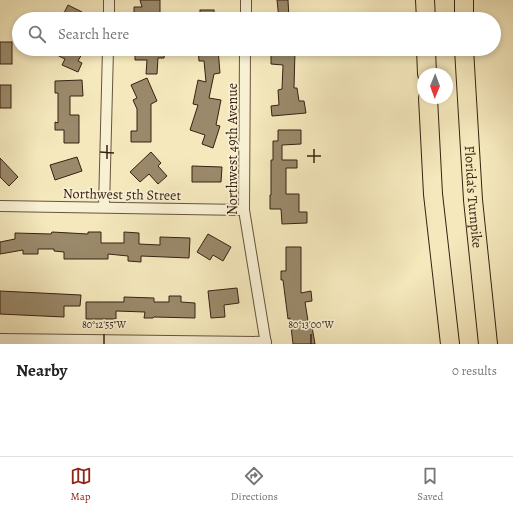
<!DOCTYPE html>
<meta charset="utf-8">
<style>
:root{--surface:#fff;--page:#f6f6f6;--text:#222;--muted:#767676;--line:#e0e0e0;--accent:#8f2418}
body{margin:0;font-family:Alegreya,serif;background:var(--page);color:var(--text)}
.compass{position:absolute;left:417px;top:68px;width:36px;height:36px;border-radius:50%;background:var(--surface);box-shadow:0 2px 6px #0003;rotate:181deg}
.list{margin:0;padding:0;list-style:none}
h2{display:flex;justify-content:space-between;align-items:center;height:52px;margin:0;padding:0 16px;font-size:17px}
h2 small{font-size:13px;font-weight:400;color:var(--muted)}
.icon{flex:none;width:22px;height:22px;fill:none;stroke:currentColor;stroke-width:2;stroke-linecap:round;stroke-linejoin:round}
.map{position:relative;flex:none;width:513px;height:344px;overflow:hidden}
.search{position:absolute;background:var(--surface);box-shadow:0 2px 6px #0003;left:12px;right:12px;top:12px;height:44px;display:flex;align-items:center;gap:10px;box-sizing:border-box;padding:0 14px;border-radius:22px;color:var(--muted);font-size:15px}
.sheet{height:112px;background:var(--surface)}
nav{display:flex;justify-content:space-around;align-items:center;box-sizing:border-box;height:56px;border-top:1px solid var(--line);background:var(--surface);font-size:11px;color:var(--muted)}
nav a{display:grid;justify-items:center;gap:2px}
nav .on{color:var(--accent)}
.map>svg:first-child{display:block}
</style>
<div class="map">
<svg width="513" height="344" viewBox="0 0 513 344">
<rect width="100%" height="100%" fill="#f4e8bc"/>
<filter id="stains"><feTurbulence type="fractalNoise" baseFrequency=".005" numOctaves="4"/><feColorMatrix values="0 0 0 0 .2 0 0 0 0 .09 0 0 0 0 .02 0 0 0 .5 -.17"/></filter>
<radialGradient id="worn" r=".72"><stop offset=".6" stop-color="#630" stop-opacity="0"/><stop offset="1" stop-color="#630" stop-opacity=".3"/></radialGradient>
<g fill="#9a896a" stroke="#382212">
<polygon points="140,0 160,0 160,19 134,19 134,7 142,7"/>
<polygon points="277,0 288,0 289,19 279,19"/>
<polygon points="68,5 82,12 78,19 61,19"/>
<rect x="200" y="10" width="14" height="9"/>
<rect x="0" y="42" width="12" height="22"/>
<polygon points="45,49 77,49 83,52 78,61 82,63 78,72 62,65 65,59"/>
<polygon points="135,49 165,49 164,58 158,58 157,74 146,74 147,60 135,60"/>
<polygon points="198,49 218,49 220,73 214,74 209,98 221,100 216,125 220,126 213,148 202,144 205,135 190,130 198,105 193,104 198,80 206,82 204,61 199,61"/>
<polygon points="271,50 295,51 294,88 297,88 299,101 304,101 306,113 272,116 271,106 279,105 278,90 282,89 283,65 271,64"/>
<polygon points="147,78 157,101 151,104 151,142 131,142 131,131 137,131 137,109 133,100 137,98 131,85"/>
<polygon points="82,80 83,96 70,96 70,115 79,115 79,143 64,143 64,130 55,130 55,122 58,123 58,93 55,93 55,81"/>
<rect x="0" y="85" width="11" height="23"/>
<polygon points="278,130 301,130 301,144 282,145 282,160 297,160 297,168 286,168 286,194 299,194 299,212 307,212 307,223 282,224 281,209 270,209 270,195 271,195 271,160 273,160 273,141 278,141"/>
<polygon points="151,152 161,163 158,166 167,176 158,184 149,174 140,182 130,172"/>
<polygon points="77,157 82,171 55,180 50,165"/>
<polygon points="0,158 18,177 9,186 0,177"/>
<polygon points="192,166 222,167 221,182 192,182"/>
<polygon points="52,232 88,234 88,232 101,232 101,243 124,243 124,232 139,233 139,244 160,245 160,237 190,238 189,258 141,256 141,262 128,261 128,256 108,254 108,259 64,259 64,252 54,251 54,249 38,249 38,254 23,254 23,250 0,254 0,242 15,239 15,233 51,234"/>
<polygon points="208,234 231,247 223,261 213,255 210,260 197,252"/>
<polygon points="286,247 301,247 301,293 311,291 312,301 305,302 308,321 311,321 315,344 293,344 290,318 288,319 283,280 281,280 281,271 286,271"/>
<polygon points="237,288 239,303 224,305 225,317 211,318 208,291"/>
<polygon points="0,291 81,295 80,306 64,306 64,317 0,314"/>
<polygon points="169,296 181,296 181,302 195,303 195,318 154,317 153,318 144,318 145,312 116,311 116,319 86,319 86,302 124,302 124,297 154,298 154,302 169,302"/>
</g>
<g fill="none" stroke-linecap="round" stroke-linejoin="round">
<g stroke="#67543c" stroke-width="12">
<g id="minor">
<polyline points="109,19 109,0"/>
<polyline points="246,19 246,0"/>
<polyline points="245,49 244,210 266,344"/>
<polyline points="0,206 244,210"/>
<polyline points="104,207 108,49"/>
<polyline points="0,339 266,342"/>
</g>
</g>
<g stroke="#382212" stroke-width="20">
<g id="motorway">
<polyline points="425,0 426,19"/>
<polyline points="464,0 464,19"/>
<polyline points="426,49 427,74"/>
<path id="s1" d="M 464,49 L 473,200 L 488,344"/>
<polyline points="428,98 433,194 450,344"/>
</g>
</g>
<use href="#minor" stroke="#f8f0d3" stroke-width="10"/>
<use href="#motorway" stroke="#f4e8bc" stroke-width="18"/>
</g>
<path fill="none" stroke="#382212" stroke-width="1.5" d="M 100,152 L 114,153M 307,156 L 321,156M 107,159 L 107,145M 314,163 L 314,149M 104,344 L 104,334M 311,344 L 311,334"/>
<g text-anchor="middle" stroke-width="3.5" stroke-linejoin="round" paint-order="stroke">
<g font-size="14" fill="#382212" stroke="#f8f0d3">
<text transform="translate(232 149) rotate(-90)" y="5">Northwest 49th Avenue</text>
<text transform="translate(122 194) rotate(1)" y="5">Northwest 5th Street</text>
<text dy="5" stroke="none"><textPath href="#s1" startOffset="148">Florida's Turnpike</textPath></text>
</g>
</g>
<g font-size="10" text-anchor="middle" fill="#382212" stroke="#f8f0d3" stroke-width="3.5" stroke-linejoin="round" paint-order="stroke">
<text x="104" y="328">80°12'55"W</text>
<text x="311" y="328">80°13'00"W</text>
</g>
<rect width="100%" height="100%" filter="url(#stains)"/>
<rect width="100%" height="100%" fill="url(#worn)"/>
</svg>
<svg class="compass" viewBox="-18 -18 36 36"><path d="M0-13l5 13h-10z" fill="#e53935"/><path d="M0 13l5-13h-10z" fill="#767676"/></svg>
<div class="search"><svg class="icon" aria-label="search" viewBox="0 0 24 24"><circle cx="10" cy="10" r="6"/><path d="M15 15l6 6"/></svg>Search here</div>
</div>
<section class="sheet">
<h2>Nearby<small>0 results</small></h2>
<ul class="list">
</ul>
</section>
<nav>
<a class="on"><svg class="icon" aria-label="map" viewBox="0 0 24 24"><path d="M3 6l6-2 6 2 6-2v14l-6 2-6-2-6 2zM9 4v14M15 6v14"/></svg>Map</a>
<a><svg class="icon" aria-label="directions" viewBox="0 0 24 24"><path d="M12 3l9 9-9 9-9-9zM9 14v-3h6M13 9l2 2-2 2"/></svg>Directions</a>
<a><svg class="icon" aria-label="saved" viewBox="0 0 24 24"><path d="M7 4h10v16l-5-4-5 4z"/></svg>Saved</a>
</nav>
